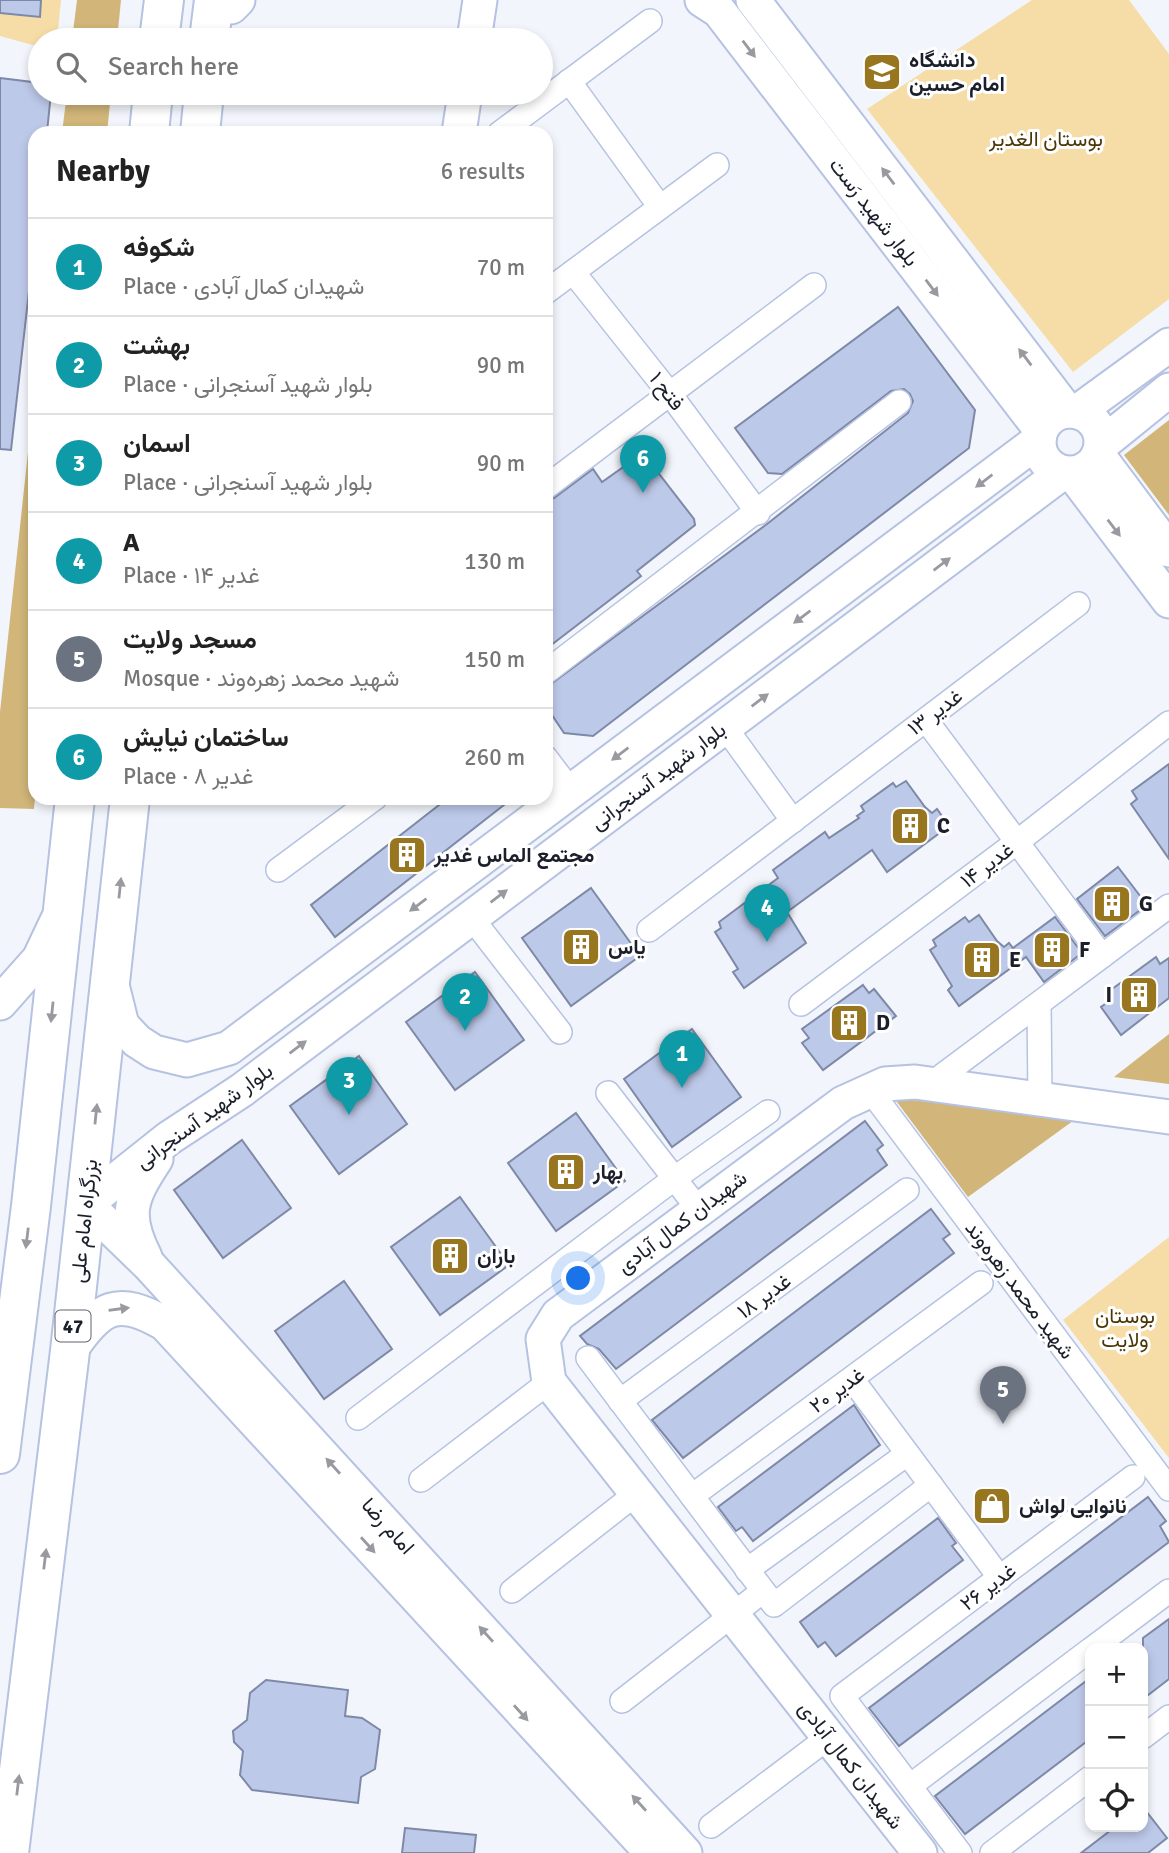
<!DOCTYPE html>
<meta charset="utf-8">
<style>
:root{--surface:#fff;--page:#f6f6f6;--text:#222;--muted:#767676;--line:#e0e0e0;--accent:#d93025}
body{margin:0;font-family:Signika,Vazirmatn,sans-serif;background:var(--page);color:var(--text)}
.controls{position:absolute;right:21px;bottom:21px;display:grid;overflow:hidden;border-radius:14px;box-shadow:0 4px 10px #0003}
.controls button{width:63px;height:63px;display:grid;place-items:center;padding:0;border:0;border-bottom:2px solid var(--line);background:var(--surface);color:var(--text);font:35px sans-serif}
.you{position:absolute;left:579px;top:1279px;width:24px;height:24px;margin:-18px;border:5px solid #fff;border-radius:50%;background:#1a73e8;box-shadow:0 0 0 10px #1a73e833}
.badge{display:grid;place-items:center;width:46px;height:46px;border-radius:50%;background:var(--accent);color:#fff;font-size:23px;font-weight:700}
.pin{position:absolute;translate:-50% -58px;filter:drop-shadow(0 2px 4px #0008)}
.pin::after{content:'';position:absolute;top:37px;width:24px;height:21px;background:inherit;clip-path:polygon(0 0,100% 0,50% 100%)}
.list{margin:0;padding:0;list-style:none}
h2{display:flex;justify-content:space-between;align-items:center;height:91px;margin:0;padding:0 28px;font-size:30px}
h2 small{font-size:23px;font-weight:400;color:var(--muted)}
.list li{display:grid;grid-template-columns:46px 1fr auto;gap:21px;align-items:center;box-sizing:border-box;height:98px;padding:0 28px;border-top:2px solid var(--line)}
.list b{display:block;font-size:26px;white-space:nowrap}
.list p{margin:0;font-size:23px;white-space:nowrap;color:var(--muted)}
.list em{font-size:23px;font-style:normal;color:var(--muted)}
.icon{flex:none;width:38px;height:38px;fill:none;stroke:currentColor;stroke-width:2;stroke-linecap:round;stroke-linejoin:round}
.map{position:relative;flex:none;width:1169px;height:1853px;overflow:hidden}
.search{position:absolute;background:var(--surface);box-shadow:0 4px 10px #0003;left:28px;top:28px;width:525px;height:77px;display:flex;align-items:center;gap:18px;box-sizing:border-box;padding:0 24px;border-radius:38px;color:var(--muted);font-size:26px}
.panel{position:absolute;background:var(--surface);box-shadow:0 4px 10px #0003;left:28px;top:126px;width:525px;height:679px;border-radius:21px}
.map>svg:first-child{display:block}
</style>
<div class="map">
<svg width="1169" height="1853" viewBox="0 0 1169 1853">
<rect width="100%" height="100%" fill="#f2f5fb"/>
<g fill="#f6dda7">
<polygon points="0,0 61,0 57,40 40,40 40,47 0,36"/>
<polygon points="1032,0 1129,0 1169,54 1169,299 1073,372 867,109"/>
<polygon points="1169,1237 1169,1458 1063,1320"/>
</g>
<g fill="#d1b579">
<polygon points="77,0 121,0 117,40 72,40"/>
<polygon points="67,93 111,93 107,133 62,133"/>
<polygon points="35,387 35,798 34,809 0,808 0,712"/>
<polygon points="1169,420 1169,515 1124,455"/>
<polygon points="1169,1034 1169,1084 1114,1077"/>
<polygon points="894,1098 1077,1118 968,1197"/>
</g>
<g fill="#bdc9e9" stroke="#7d89a7" stroke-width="2">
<polygon points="0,0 41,0 40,17 0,13"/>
<polygon points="0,78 40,83 40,93 51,93 47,132 35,133 35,238 11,450 0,449"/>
<polygon points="898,307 975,410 969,448 593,736 564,733 546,706 551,684 767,524 908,413 913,401 910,394 904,389 891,391 782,474 768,473 735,428"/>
<polygon points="643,453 694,519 695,525 637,571 641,576 546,649 546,501 554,498 593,469 602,482"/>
<polygon points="1169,764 1169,859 1131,804 1137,799 1132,791"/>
<polygon points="906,781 925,807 932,813 937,809 949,826 887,872 872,850 787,912 806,943 744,988 733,972 738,969 715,932 721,928 719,922 778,878 773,870 825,832 829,838 859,818 857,816 864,811 861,806 893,783 896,787"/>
<polygon points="448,798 513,798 335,937 311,905"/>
<polygon points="1118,867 1147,905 1105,936 1077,899"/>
<polygon points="591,888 640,956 571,1006 522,938"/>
<polygon points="979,915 997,941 1004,947 1009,943 1013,948 1055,917 1082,953 1044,982 1026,957 959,1006 948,990 952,986 930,950 936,946 933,940 965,917 969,922"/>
<polygon points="1156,957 1160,964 1169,958 1169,998 1121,1035 1101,1007 1112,999 1108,992"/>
<polygon points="475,972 524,1040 455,1090 406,1022"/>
<polygon points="863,985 869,993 874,989 896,1016 823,1070 802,1043 809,1038 802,1029"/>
<polygon points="692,1029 741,1097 672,1147 624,1079"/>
<polygon points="359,1056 407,1124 339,1174 290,1106"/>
<polygon points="576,1113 625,1181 556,1231 508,1163"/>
<polygon points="865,1121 883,1145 877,1150 887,1165 616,1369 599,1349 587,1344 580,1336"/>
<polygon points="242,1140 291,1208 223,1258 174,1190"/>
<polygon points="460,1197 509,1265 440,1315 391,1247"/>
<polygon points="931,1209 950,1234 943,1239 954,1253 683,1458 652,1420"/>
<polygon points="344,1281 392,1349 324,1399 275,1331"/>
<polygon points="854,1405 880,1445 753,1541 742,1527 736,1531 718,1507"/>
<polygon points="1148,1497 1166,1521 1160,1526 1169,1542 899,1746 869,1708"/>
<polygon points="938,1518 956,1543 952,1546 963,1560 836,1656 825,1642 818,1647 800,1622"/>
<polygon points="1169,1619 1169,1679 1143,1699 1143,1638"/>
<polygon points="1090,1678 1090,1739 965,1834 935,1796"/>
<polygon points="266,1680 348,1690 345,1716 362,1718 380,1730 375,1769 361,1777 358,1803 252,1790 240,1775 243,1751 234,1742 233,1731 247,1720 250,1693"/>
<polygon points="1143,1807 1167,1838 1148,1853 1081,1853 1115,1827 1143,1827"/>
<polygon points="405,1828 476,1835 474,1853 402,1853"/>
</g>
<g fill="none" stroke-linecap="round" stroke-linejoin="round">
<g stroke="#b5c2e1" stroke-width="26">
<g id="street">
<polyline points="569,81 660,207"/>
<polyline points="500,133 650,21"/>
<polyline points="573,272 670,394 758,513"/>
<polyline points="546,292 717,165"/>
<polyline points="546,487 814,285"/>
<polyline points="546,672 899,402"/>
<polyline points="926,720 1102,956"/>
<polyline points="725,727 793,821"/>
<polyline points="546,758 571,791"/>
<polyline points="278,870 375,798"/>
<polyline points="471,917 560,1032"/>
<polyline points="649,930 1078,604"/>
<polyline points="801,1004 1017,842 1169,723"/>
<polyline points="1039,1004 1040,1099"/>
<polyline points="931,1084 1169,906"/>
<polyline points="870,1090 1169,1489"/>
<polyline points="608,1093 699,1210"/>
<polyline points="588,1358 774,1605 931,1485"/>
<polyline points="852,1379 1000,1578"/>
<polyline points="620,1401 907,1190"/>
<polyline points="358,1418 675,1178 768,1112"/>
<polyline points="421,1480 549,1382"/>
<polyline points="692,1496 981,1283"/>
<polyline points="747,1570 907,1454"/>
<polyline points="512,1591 637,1493"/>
<polyline points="1093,1648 1169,1591"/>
<polyline points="622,1701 763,1591"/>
<polyline points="1143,1737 1169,1717"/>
<polyline points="910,1786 1090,1650"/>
<polyline points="711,1826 829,1737"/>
<polyline points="960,1853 842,1696 1133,1477"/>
<polyline points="992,1853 1090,1778"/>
</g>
</g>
<g stroke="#b5c2e1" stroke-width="37">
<g id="secondary">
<polyline points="702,0 719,11 1041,430"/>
<polyline points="753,0 1067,411"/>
<polyline points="231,7 238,0"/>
<polyline points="474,40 480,0"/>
<polyline points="459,133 465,93"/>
<circle cx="1070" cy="442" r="31"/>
<polyline points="1077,412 1169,345"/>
<polyline points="1101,445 1169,390"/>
<polyline points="1098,455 1169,550"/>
<polyline points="1073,474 1169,601"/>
<polyline points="112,985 122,1025 137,1041 154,1052 187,1060 229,1048 1039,440"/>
<polyline points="0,1003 39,959 57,921"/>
<path d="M 145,1257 C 123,1214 131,1197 156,1159"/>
<path d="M 70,1351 C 100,1306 117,1296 165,1324 L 652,1853"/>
<polyline points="685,1853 149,1265 86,1204 169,1138 242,1090 1062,473"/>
<polyline points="920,1853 549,1382 543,1339 558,1315 843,1103 885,1084 915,1082 1169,1117"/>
</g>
</g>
<g stroke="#b5c2e1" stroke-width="42">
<g id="highway">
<polyline points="159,40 164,0"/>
<polyline points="209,40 214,0"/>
<polyline points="149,133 153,93"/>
<polyline points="200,133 204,93"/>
<polyline points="0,1454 31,1206 75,798"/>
<polyline points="9,1853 70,1351 130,798"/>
</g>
</g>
<use href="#street" stroke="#fff" stroke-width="23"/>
<use href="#secondary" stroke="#fff" stroke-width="33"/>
<use href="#highway" stroke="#fff" stroke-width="38"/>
</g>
<defs><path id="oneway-solid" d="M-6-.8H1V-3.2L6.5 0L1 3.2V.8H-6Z" transform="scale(1.75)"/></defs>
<g fill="#989a9f">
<use href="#oneway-solid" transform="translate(749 49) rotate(53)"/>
<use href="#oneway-solid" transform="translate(888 176) rotate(-127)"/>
<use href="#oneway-solid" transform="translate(932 288) rotate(53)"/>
<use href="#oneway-solid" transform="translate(1025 357) rotate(-127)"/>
<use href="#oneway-solid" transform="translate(984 481) rotate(143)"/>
<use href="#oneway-solid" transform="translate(1114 528) rotate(53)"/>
<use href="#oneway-solid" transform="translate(942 564) rotate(-37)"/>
<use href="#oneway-solid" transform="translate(802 617) rotate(143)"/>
<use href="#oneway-solid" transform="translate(760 700) rotate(-37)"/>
<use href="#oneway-solid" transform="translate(620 754) rotate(143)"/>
<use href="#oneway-solid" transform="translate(120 888) rotate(-84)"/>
<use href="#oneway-solid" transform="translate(499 896) rotate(-37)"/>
<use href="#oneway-solid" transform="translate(418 905) rotate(143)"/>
<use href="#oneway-solid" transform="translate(52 1012) rotate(96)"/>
<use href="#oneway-solid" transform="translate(298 1047) rotate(-37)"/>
<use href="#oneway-solid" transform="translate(96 1114) rotate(-84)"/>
<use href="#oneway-solid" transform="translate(27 1238) rotate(97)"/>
<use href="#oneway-solid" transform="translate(119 1309) rotate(-8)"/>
<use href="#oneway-solid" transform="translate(333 1466) rotate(-132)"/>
<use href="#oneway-solid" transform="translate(368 1545) rotate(48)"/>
<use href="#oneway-solid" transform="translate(45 1559) rotate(-83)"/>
<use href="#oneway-solid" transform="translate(486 1634) rotate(-132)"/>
<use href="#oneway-solid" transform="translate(521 1713) rotate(48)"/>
<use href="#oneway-solid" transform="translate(18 1785) rotate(-83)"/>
<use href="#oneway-solid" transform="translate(639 1803) rotate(-132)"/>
</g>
<defs>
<g id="university-square" transform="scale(2.0125)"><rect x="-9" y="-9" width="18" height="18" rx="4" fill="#98761f" stroke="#fff"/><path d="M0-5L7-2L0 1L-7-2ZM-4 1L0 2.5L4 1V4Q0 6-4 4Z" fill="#fff"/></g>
<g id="building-square" transform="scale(2.0125)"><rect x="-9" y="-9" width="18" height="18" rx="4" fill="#98761f" stroke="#fff"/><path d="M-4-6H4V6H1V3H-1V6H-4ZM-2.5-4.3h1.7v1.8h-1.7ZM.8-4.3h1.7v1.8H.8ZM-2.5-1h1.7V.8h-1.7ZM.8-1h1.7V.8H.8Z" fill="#fff"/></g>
<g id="shop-square" transform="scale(2.0125)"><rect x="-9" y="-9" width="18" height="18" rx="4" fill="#98761f" stroke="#fff"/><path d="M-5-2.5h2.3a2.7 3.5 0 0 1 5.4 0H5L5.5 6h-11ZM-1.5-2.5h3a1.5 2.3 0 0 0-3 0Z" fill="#fff"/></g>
</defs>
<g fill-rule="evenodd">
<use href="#university-square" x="882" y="72"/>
<use href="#building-square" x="910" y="826"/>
<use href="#building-square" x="407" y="855"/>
<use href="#building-square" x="1112" y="904"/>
<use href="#building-square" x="581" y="947"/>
<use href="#building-square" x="1052" y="950"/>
<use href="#building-square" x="982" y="960"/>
<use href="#building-square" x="1139" y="995"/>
<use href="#building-square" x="849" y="1023"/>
<use href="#building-square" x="566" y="1172"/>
<use href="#building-square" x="450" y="1256"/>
<use href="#shop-square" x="992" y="1506"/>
</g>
<g text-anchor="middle" stroke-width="6" stroke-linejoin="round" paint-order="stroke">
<rect fill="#fff" stroke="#5f626a" stroke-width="2" x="55.5" y="1310.5" width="35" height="31" rx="5"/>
<g font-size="19" font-weight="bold" fill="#1a1f2a">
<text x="73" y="1333">47</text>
</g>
<g font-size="21" font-weight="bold" fill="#1a1f2a" stroke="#fff" text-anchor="start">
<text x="909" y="67">دانشگاه<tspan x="909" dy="24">امام حسین</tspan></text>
<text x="937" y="833">C</text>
<text x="434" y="862">مجتمع الماس غدیر</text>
<text x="1139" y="911">G</text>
<text x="608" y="954">یاس</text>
<text x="1079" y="957">F</text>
<text x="1009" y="967">E</text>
<text x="1112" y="1002" text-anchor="end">I</text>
<text x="876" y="1030">D</text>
<text x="593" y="1179">بهار</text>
<text x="477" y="1263">باران</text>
<text x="1019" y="1513">نانوایی لواش</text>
</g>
<g font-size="21" fill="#4b3705" stroke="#fff">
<text x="1046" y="146">بوستان الغدیر</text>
<text x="1125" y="1323">بوستان<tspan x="1125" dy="24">ولایت</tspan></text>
</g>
<g font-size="21" fill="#1a1f2a" stroke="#fff">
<text transform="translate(874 212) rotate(52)" y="7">بلوار شهید رَست</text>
<text transform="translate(667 391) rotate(52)" y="7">فتح ۱</text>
<text transform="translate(935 712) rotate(-37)" y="7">غدیر ۱۳</text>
<text transform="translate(658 776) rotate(-37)" y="7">بلوار شهید آسنجرانی</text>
<text transform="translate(987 865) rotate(-37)" y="7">غدیر ۱۴</text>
<text transform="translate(204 1116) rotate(-36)" y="7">بلوار شهید آسنجرانی</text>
<text transform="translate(84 1221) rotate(-84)" y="7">بزرگراه امام علی</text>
<text transform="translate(682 1222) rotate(-37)" y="7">شهیدان کمال آبادی</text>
<text transform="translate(1020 1290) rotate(53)" y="7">شهید محمد زهره‌وند</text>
<text transform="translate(764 1296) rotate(-36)" y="7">غدیر ۱۸</text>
<text transform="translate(837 1390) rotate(-36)" y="7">غدیر ۲۰</text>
<text transform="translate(388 1526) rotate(48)" y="7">امام رضا</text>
<text transform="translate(988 1587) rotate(-37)" y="7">غدیر ۲۶</text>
<text transform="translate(851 1765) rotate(52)" y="7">شهیدان کمال آبادی</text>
</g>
</g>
</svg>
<div class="controls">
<button>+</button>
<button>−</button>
<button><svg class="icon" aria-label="locate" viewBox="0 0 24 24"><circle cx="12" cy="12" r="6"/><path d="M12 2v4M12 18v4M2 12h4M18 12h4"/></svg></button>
</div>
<div class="you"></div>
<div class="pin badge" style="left:682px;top:1088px;background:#0f9aa8">1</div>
<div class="pin badge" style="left:465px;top:1031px;background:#0f9aa8">2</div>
<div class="pin badge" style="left:349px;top:1115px;background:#0f9aa8">3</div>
<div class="pin badge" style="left:767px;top:942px;background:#0f9aa8">4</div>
<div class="pin badge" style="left:1003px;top:1424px;background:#6b7280">5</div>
<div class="pin badge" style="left:643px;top:493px;background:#0f9aa8">6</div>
<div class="search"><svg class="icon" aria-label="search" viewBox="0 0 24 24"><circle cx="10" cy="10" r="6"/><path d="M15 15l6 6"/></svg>Search here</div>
<section class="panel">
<h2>Nearby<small>6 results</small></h2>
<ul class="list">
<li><span class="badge" style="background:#0f9aa8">1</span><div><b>شکوفه</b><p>Place · شهیدان کمال آبادی</p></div><em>70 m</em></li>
<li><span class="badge" style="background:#0f9aa8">2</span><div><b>بهشت</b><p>Place · بلوار شهید آسنجرانی</p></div><em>90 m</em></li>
<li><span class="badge" style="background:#0f9aa8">3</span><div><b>اسمان</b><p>Place · بلوار شهید آسنجرانی</p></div><em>90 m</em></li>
<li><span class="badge" style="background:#0f9aa8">4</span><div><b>A</b><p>Place · غدیر ۱۴</p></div><em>130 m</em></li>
<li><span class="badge" style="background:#6b7280">5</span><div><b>مسجد ولایت</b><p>Mosque · شهید محمد زهره‌وند</p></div><em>150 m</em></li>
<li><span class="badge" style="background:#0f9aa8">6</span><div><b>ساختمان نیایش</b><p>Place · غدیر ۸</p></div><em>260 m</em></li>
</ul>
</section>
</div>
